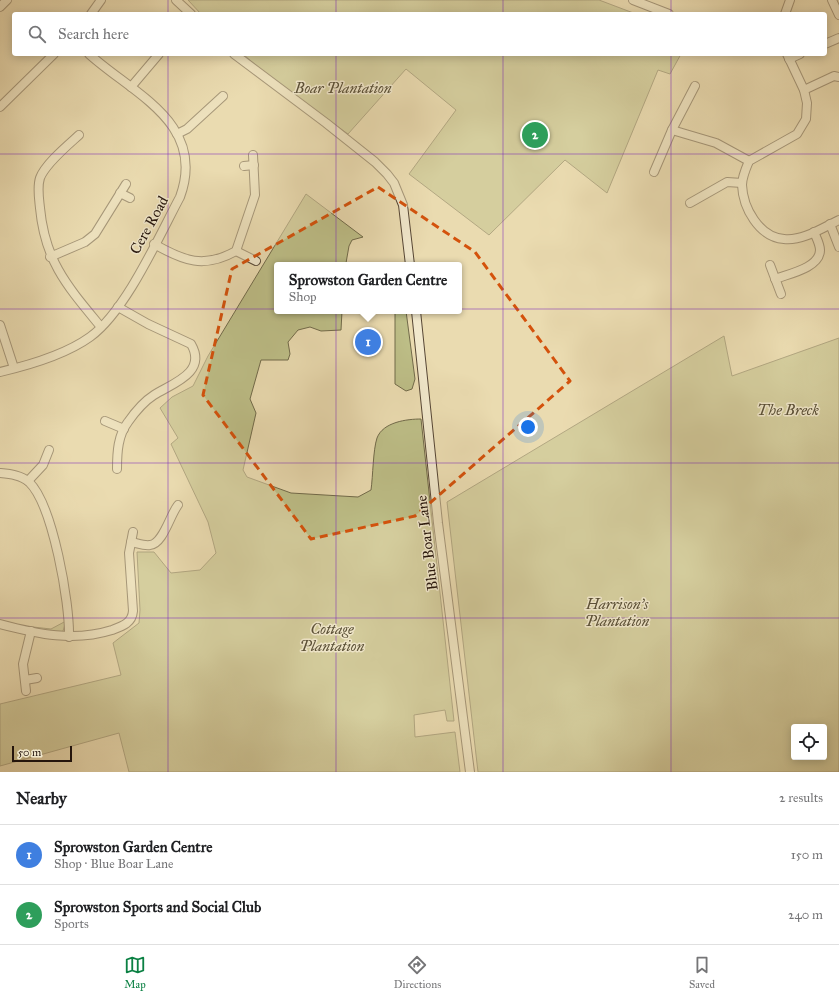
<!DOCTYPE html>
<meta charset="utf-8">
<style>
:root{--surface:#fff;--page:#f2f2f2;--text:#202124;--muted:#757577;--line:#e0e0e0;--accent:#0b8043}
body{margin:0;font-family:"IM FELL Great Primer",serif;background:var(--page);color:var(--text)}
.controls{position:absolute;right:12px;bottom:12px;display:grid;overflow:hidden;border-radius:4px;box-shadow:0 2px 10px #0003}
.controls button{width:36px;height:36px;display:grid;place-items:center;padding:0;border:0;border-bottom:1px solid var(--line);background:var(--surface);color:var(--text);font:20px sans-serif}
.scale{position:absolute;left:12px;bottom:10px;width:60px;box-sizing:border-box;padding-left:4px;border:2px solid #25150c;border-top:0;font-size:11px;line-height:14px;white-space:nowrap;color:#25150c;-webkit-text-stroke:3px #f1e8cc;paint-order:stroke}
.you{position:absolute;left:528px;top:427px;width:14px;height:14px;margin:-10px;border:3px solid #fff;border-radius:50%;background:#1a73e8;box-shadow:0 0 0 6px #1a73e833}
.badge{display:grid;place-items:center;width:26px;height:26px;border-radius:50%;background:var(--accent);color:#fff;font-size:13px;font-weight:700}
.pin{position:absolute;translate:-50% -50%;border:2px solid #fff;box-shadow:0 1px 4px #0006}
.popup{position:absolute;left:274px;top:262px;width:188px;height:52px;box-sizing:border-box;display:grid;place-content:center;border-radius:4px;background:var(--surface);filter:drop-shadow(0 1px 3px #0005);font-size:13px;white-space:nowrap;color:var(--muted)}
.popup b{font-size:15px;color:var(--text)}
.popup::after{content:'';position:absolute;left:50%;top:100%;margin-left:-8px;border:8px solid transparent;border-top-color:var(--surface)}
.list{margin:0;padding:0;list-style:none}
h2{display:flex;justify-content:space-between;align-items:center;height:52px;margin:0;padding:0 16px;font-size:17px}
h2 small{font-size:13px;font-weight:400;color:var(--muted)}
.list li{display:grid;grid-template-columns:26px 1fr auto;gap:12px;align-items:center;box-sizing:border-box;height:60px;padding:0 16px;border-top:1px solid var(--line)}
.list b{display:block;font-size:15px;white-space:nowrap}
.list p{margin:0;font-size:13px;white-space:nowrap;color:var(--muted)}
.list em{font-size:13px;font-style:normal;color:var(--muted)}
.icon{flex:none;width:22px;height:22px;fill:none;stroke:currentColor;stroke-width:2;stroke-linecap:round;stroke-linejoin:round}
.map{position:relative;flex:none;width:839px;height:772px;overflow:hidden}
.search{position:absolute;background:var(--surface);box-shadow:0 2px 10px #0003;left:12px;right:12px;top:12px;height:44px;display:flex;align-items:center;gap:10px;box-sizing:border-box;padding:0 14px;border-radius:4px;color:var(--muted);font-size:15px}
.sheet{height:172px;background:var(--surface)}
nav{display:flex;justify-content:space-around;align-items:center;box-sizing:border-box;height:56px;border-top:1px solid var(--line);background:var(--surface);font-size:11px;color:var(--muted)}
nav a{display:grid;justify-items:center;gap:2px}
nav .on{color:var(--accent)}
.map>svg:first-child{display:block}
</style>
<div class="map">
<svg width="839" height="772" viewBox="0 0 839 772">
<rect width="100%" height="100%" fill="#eadbb0"/>
<filter id="stains"><feTurbulence type="fractalNoise" baseFrequency=".005" numOctaves="4"/><feColorMatrix values="0 0 0 0 .2 0 0 0 0 .09 0 0 0 0 .02 0 0 0 .5 -.17"/></filter>
<radialGradient id="worn" r=".72"><stop offset=".6" stop-color="#630" stop-opacity="0"/><stop offset="1" stop-color="#630" stop-opacity=".3"/></radialGradient>
<g fill="#bdbe87" stroke="#716a4a" fill-rule="evenodd">
<polygon points="188,0 599,0 636,14 201,14"/>
<polygon points="243,54 681,54 670,74 658,70 607,193 565,160 489,235 409,174 456,110 406,69 348,134 275,82"/>
<path d="M 306,194 L 363,237 L 352,240 L 349,246 L 346,263 L 350,265 L 277,265 L 277,311 L 342,311 L 341,330 L 321,331 L 310,327 L 298,330 L 288,342 L 290,354 L 288,360 L 261,360 L 250,399 L 256,413 L 243,470 L 247,477 L 291,493 L 358,497 L 371,490 C 373,476 373,450 377,438 C 383,422 407,419 421,419 L 454,721 L 447,721 L 445,710 L 414,715 L 415,737 L 455,732 L 460,772 L 129,772 L 119,733 L 0,766 L 0,704 L 121,675 L 113,643 L 139,623 L 140,610 L 137,552 L 154,552 L 171,573 L 200,570 L 216,553 L 208,522 L 171,444 L 178,438 L 160,408 L 172,397 L 193,386 L 208,356 Z"/>
<polygon points="395,311 406,311 415,379 412,389 406,391 395,384"/>
<path d="M 724,336 L 732,376 L 839,338 L 839,772 L 478,772 L 447,502 ZM 794,727 L 824,727 L 824,757 L 794,757 Z"/>
<polygon points="66,621 63,631 60,633 33,628 33,627 51,629"/>
</g>
<g fill="none" stroke-linecap="round" stroke-linejoin="round">
<g stroke="#564635" stroke-width="10">
<g id="minor">
<polyline points="176,0 191,14"/>
<polyline points="633,0 669,14"/>
<polyline points="832,0 839,15"/>
<polyline points="0,7 7,0"/>
<polyline points="91,14 101,0"/>
<polyline points="785,14 790,0"/>
<polyline points="825,44 839,38"/>
<polyline points="234,54 326,123 375,162 387,174 394,183 403,205 410,265"/>
<path d="M 787,54 L 804,90 L 807,103 L 806,119 L 797,134 L 749,161 C 746,168 742,177 742,185 C 743,208 759,237 784,239 C 803,241 822,228 839,220"/>
<polyline points="789,59 800,54"/>
<polyline points="695,86 672,130 716,143 749,161"/>
<polyline points="131,87 159,54"/>
<polyline points="804,90 834,76 839,77"/>
<polyline points="0,107 54,54"/>
<polyline points="177,134 187,129 223,96"/>
<path d="M 79,135 C 68,145 45,164 40,178 C 37,187 39,198 40,208 C 45,262 68,287 101,327"/>
<polyline points="244,166 254,165"/>
<polyline points="654,172 672,130"/>
<polyline points="120,193 130,198"/>
<polyline points="690,203 727,182 742,183"/>
<polyline points="830,224 839,247"/>
<path d="M 154,244 C 184,261 204,269 236,251 L 255,195 L 253,155"/>
<polyline points="236,251 256,261"/>
<polyline points="50,257 85,242 95,234 126,184"/>
<polyline points="770,265 781,294"/>
<path d="M 775,279 C 788,274 820,268 820,250 C 820,244 816,237 814,232"/>
<polyline points="416,311 438,523 470,772"/>
<polyline points="0,325 14,368"/>
<path d="M 0,372 C 30,365 65,355 90,337 C 126,311 159,236 180,197 C 207,123 133,94 89,54"/>
<polyline points="105,421 124,429"/>
<path d="M 117,469 C 117,452 118,435 128,422 C 135,412 143,402 154,395 C 171,384 208,373 191,344 L 148,324 L 118,307"/>
<path d="M 0,473 C 10,474 21,475 29,482 C 53,505 70,604 69,637"/>
<polyline points="28,481 43,465 49,450"/>
<path d="M 131,542 C 137,543 144,546 150,545 C 163,544 170,515 178,505"/>
<path d="M 0,624 C 38,634 74,642 112,630 C 123,626 132,623 133,611 L 129,553 L 133,532"/>
<polyline points="25,680 37,678"/>
<polyline points="26,691 23,664 31,631"/>
</g>
</g>
<use href="#minor" stroke="#f1e8cc" stroke-width="8"/>
</g>
<path d="M0 0H839V772H0ZM 378,187 L 475,252 L 570,381 L 415,516 L 311,539 L 203,395 L 232,269 Z" fill="#eadbb0" fill-opacity=".55" fill-rule="evenodd"/>
<path fill="none" stroke="#d4520c" stroke-width="3" stroke-dasharray="8 5" stroke-linejoin="round" d="M 378,187 L 475,252 L 570,381 L 415,516 L 311,539 L 203,395 L 232,269 Z"/>
<path fill="none" stroke="#7b2cbf" stroke-width="1" stroke-opacity="0.55" d="M 168,0 L 168,14M 336,0 L 336,14M 503,0 L 503,14M 671,0 L 671,14M 168,54 L 168,772M 336,54 L 336,772M 503,54 L 503,772M 671,54 L 671,772M 0,154 L 839,154M 0,309 L 839,309M 0,463 L 839,463M 0,618 L 839,618"/>
<g text-anchor="middle" stroke-width="3" stroke-linejoin="round" paint-order="stroke">
<g font-size="15" font-style="italic" fill="#5a5037" stroke="#f1e8cc">
<text x="343" y="93">Boar Plantation</text>
<text x="788" y="415">The Breck</text>
<text x="617" y="609">Harrison's<tspan x="617" dy="17">Plantation</tspan></text>
<text x="332" y="634">Cottage<tspan x="332" dy="17">Plantation</tspan></text>
</g>
<g font-size="15" fill="#25150c" stroke="#f1e8cc">
<text transform="translate(149 225) rotate(-61)" y="5">Cere Road</text>
<text transform="translate(427 543) rotate(-97)" y="5">Blue Boar Lane</text>
</g>
</g>
<rect width="100%" height="100%" filter="url(#stains)"/>
<rect width="100%" height="100%" fill="url(#worn)"/>
</svg>
<div class="controls">
<button><svg class="icon" aria-label="locate" viewBox="0 0 24 24"><circle cx="12" cy="12" r="6"/><path d="M12 2v4M12 18v4M2 12h4M18 12h4"/></svg></button>
</div>
<div class="scale">50 m</div>
<div class="you"></div>
<div class="pin badge" style="left:368px;top:342px;background:#3f7fe0">1</div>
<div class="popup"><b>Sprowston Garden Centre</b>Shop</div>
<div class="pin badge" style="left:535px;top:135px;background:#2e9e5b">2</div>
<div class="search"><svg class="icon" aria-label="search" viewBox="0 0 24 24"><circle cx="10" cy="10" r="6"/><path d="M15 15l6 6"/></svg>Search here</div>
</div>
<section class="sheet">
<h2>Nearby<small>2 results</small></h2>
<ul class="list">
<li><span class="badge" style="background:#3f7fe0">1</span><div><b>Sprowston Garden Centre</b><p>Shop · Blue Boar Lane</p></div><em>150 m</em></li>
<li><span class="badge" style="background:#2e9e5b">2</span><div><b>Sprowston Sports and Social Club</b><p>Sports</p></div><em>240 m</em></li>
</ul>
</section>
<nav>
<a class="on"><svg class="icon" aria-label="map" viewBox="0 0 24 24"><path d="M3 6l6-2 6 2 6-2v14l-6 2-6-2-6 2zM9 4v14M15 6v14"/></svg>Map</a>
<a><svg class="icon" aria-label="directions" viewBox="0 0 24 24"><path d="M12 3l9 9-9 9-9-9zM9 14v-3h6M13 9l2 2-2 2"/></svg>Directions</a>
<a><svg class="icon" aria-label="saved" viewBox="0 0 24 24"><path d="M7 4h10v16l-5-4-5 4z"/></svg>Saved</a>
</nav>
